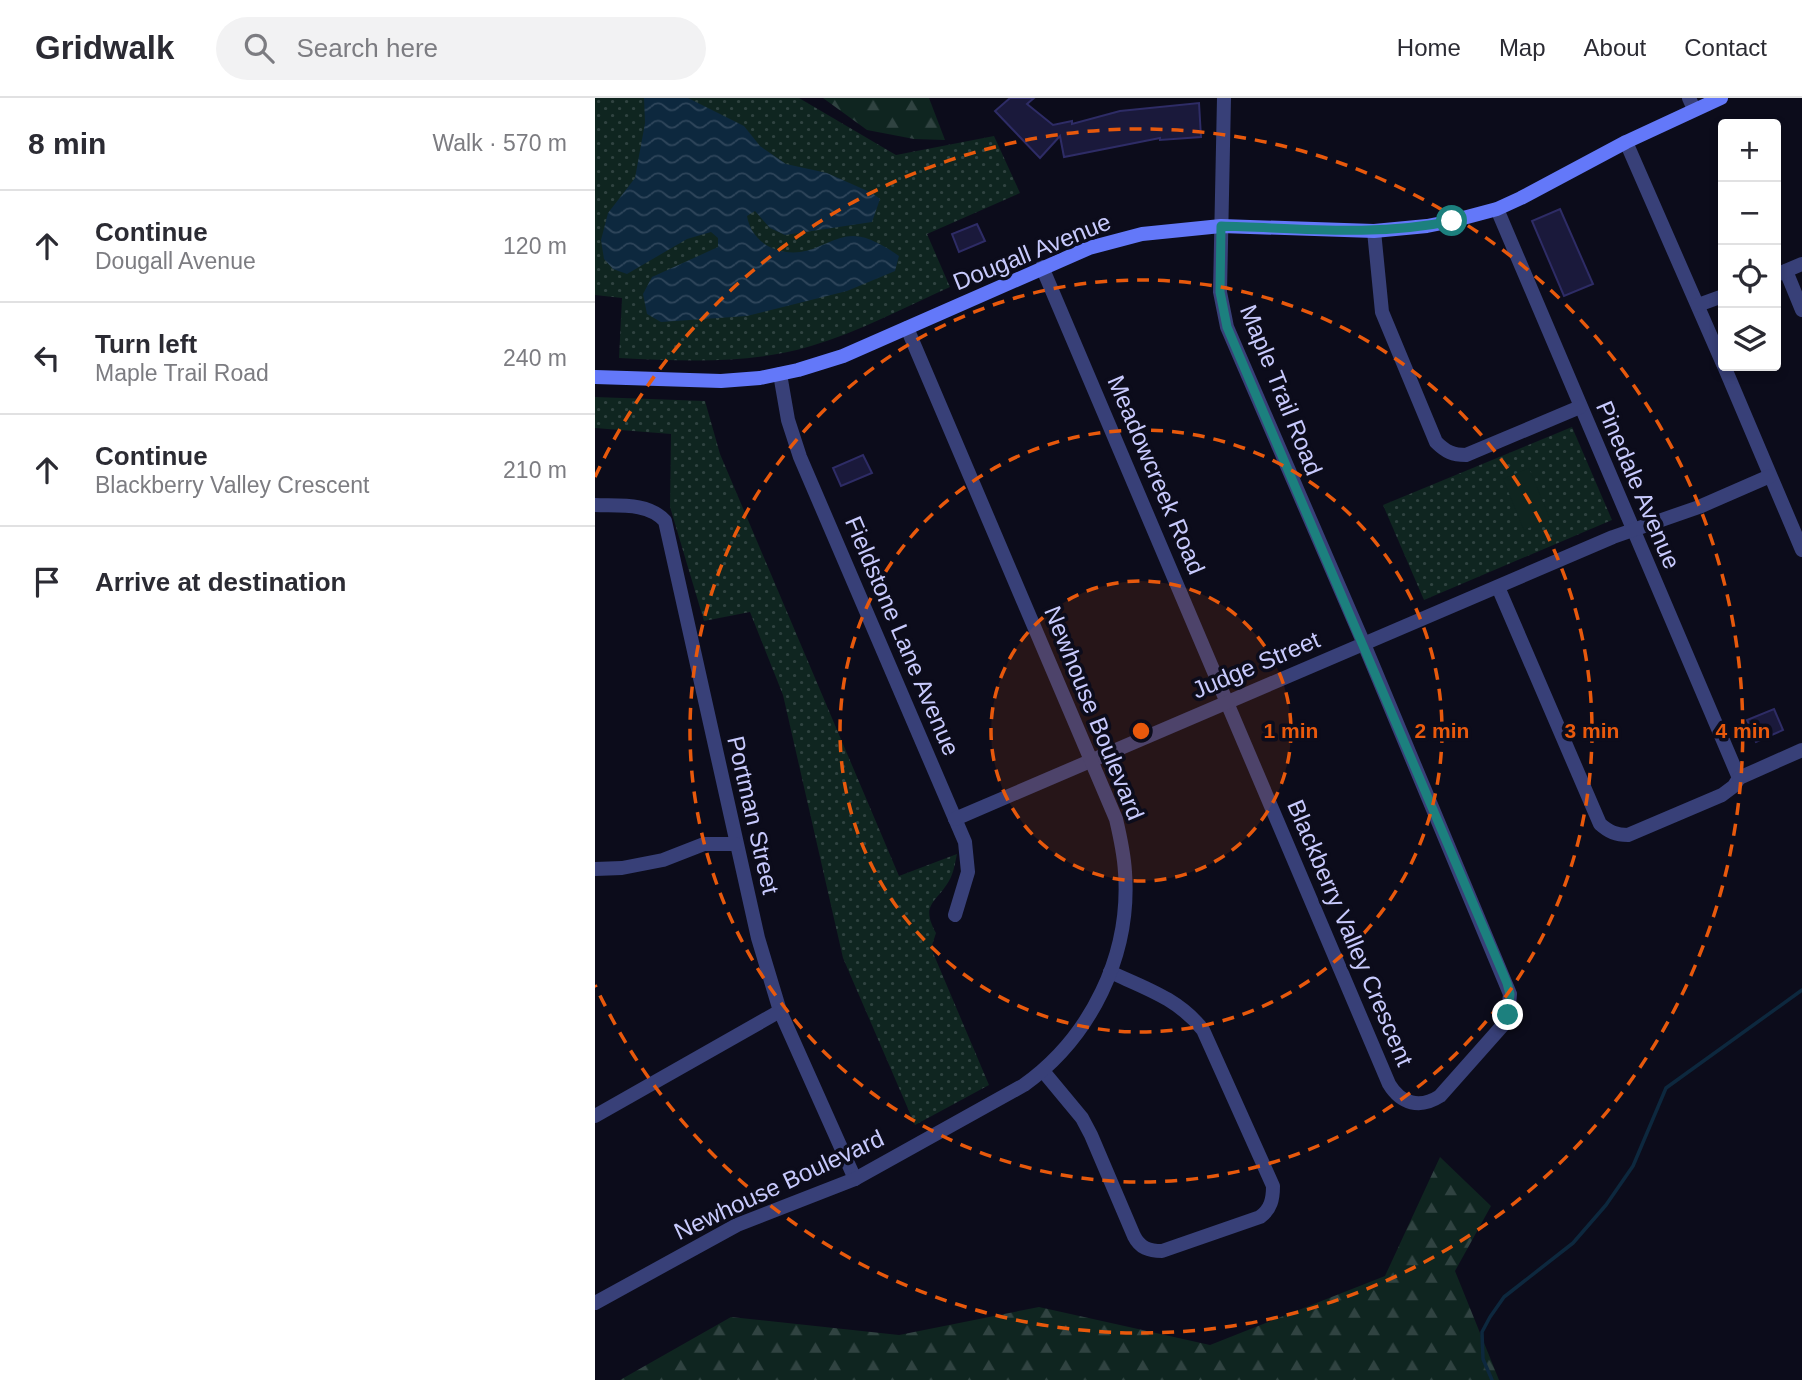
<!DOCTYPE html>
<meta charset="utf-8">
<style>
:root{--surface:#fff;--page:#f2f2f3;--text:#2b2b33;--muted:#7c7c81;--line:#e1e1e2}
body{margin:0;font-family:Arial,sans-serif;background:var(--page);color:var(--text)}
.controls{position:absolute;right:21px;top:21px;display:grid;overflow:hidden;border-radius:7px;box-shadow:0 4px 10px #0003}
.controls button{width:63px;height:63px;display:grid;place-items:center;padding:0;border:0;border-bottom:2px solid var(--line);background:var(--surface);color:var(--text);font:35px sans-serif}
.stop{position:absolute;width:21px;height:21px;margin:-16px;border:5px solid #1c807e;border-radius:50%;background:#fff}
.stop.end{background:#1c807e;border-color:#fff;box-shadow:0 2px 7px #0008}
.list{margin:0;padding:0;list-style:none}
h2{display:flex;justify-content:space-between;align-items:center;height:91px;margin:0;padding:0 28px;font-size:30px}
h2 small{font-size:23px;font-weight:400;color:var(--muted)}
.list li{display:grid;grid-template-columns:46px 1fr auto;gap:21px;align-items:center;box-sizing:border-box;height:112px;padding:0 28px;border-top:2px solid var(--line)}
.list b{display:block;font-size:26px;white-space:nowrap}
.list p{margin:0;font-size:23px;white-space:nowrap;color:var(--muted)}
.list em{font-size:23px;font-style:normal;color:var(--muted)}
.icon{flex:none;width:38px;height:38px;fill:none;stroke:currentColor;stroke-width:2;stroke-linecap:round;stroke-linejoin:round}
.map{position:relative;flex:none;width:1207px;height:1282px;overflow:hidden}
header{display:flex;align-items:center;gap:42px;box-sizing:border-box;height:98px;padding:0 35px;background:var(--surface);border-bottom:2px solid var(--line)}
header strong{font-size:33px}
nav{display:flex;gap:38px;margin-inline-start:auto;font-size:24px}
.search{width:490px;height:63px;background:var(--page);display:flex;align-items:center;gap:18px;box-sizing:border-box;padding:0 24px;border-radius:38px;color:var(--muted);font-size:26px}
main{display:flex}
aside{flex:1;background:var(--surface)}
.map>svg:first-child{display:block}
</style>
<header>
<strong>Gridwalk</strong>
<div class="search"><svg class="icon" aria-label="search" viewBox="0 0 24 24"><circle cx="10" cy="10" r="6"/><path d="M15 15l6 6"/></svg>Search here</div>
<nav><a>Home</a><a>Map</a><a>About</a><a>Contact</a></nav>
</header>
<main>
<aside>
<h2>8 min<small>Walk · 570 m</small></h2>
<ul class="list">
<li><svg class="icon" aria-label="ahead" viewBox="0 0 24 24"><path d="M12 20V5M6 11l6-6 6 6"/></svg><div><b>Continue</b><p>Dougall Avenue</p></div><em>120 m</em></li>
<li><svg class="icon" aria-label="left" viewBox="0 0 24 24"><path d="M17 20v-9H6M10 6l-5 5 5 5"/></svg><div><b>Turn left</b><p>Maple Trail Road</p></div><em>240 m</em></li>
<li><svg class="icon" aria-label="ahead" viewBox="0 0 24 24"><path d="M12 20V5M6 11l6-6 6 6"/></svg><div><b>Continue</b><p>Blackberry Valley Crescent</p></div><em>210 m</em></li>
<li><svg class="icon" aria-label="arrive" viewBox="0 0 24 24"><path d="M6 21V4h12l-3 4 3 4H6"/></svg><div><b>Arrive at destination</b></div></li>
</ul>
</aside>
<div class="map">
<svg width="1207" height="1282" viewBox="0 0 1207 1282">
<defs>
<pattern id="grass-dots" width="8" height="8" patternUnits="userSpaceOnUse" patternTransform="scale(1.75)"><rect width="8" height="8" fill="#0f2520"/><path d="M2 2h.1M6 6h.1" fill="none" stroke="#304341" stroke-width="1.8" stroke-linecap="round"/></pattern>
<pattern id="forest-firs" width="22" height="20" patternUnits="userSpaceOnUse" patternTransform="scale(1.75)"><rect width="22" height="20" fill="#0f2520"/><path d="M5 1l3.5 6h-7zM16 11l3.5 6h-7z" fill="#304341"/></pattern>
<pattern id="water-waves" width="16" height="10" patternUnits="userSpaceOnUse" patternTransform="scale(1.75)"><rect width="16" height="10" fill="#0d283e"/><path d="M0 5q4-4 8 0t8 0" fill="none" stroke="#2f465b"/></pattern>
</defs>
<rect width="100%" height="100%" fill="#0c0c1b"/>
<g fill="url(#grass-dots)">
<path d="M 0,0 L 204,0 L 301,57 L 399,38 L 425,95 L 332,136 L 355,189 C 310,209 264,234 216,248 C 153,267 89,263 24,260 L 27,200 L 0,197 Z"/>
<path d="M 0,299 L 110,303 L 125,356 L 304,778 L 362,756 C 360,765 359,774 354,783 C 341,805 325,806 341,835 L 336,850 L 394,987 L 320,1027 L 248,860 L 188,597 L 155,514 L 109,523 L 75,409 L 76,336 L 0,330 Z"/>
<polygon points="977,329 1017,422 829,502 788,407"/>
</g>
<g fill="url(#forest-firs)">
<polygon points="228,0 334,0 350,42 319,41 272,32"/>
<polygon points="845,1059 896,1108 860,1173 904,1282 25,1282 136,1219 304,1237 444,1209 615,1247 790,1178"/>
</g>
<polygon fill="#0f2520" points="934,370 955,421 929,432 908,381"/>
<path fill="url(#water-waves)" d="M 49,0 L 93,0 L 149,28 L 165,48 L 191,66 L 232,75 L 277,95 L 285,101 L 277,124 L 190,137 L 175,130 L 160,113 L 152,118 C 156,143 180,157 205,154 C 223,152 240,138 258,138 C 274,138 291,149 304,158 L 300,173 L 252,193 L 152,218 L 66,224 L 52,216 L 48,196 L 57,179 L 123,149 L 123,140 L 116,134 L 92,141 L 32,176 L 18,171 L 9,161 L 6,142 L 13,115 L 40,80 L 50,25 Z"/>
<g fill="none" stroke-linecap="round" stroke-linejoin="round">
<polyline stroke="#0d283e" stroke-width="3.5" points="897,1282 888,1261 887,1234 895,1219 909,1199 978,1145 1011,1107 1038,1068 1071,990 1207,892"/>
</g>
<g fill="#1a193b" stroke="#2e2c66" stroke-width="2">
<polygon points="415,0 439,0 432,6 458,27 477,23 477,26 525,13 604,5 606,39 565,42 565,40 469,59 465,38 445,60 400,13"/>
<polygon points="965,111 998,186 969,198 937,123"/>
<polygon points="382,126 390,143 364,154 357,136"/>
<polygon points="268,357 277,375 246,388 238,370"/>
<polygon points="1179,611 1188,632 1161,644 1152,622"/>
</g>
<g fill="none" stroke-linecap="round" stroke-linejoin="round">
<g stroke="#384078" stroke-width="14">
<polyline points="1094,0 1099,11"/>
<polyline points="1031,44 1128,266"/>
<polyline points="902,111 1144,680"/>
<path d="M 779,133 L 787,214 L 841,344 C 851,354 858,357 871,357 L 985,309"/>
<path d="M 447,169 L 794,986 C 806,1006 825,1011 845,998 L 908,927 L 913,917 L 915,896 L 769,546 L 632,229 L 625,194 L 629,0"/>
<polyline points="1191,173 1207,212"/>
<polyline points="1181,177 1207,166"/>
<polyline points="1103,207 1128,198"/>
<polyline points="1129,268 1207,452"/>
<polyline points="185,276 193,322 205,359 370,744 373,774 360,817"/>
<path d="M 0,407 C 23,408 53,404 70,423 L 163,840 L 185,913 L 260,1081"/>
<path d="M 903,489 L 1005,726 C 1014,734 1021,737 1033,737 L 1127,697 L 1139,688 L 1144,680"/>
<polyline points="1144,680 1207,652"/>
<polyline points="360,721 1018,439 1104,409 1175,378"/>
<polyline points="0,771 27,770 68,762 109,746 141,746"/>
<path d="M 448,973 L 487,1020 L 496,1037 L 539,1138 C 545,1150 554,1153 567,1153 L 665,1119 C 676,1111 678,1101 678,1088 L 608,932 C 584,901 550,890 515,874"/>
<polyline points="0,1018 185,913"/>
<path d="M 0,1205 L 142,1127 L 260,1081 L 429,987 C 496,939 536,857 530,774 C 529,756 525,738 521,721 L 312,230"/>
</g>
<polyline stroke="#6378f9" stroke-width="14" points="0,279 126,283 165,280 203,272 248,258 494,150 547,136 626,128 779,133 832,128 857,123 902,111 926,100 1031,44 1126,0"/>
</g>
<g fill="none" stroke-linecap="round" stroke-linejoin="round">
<path stroke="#1c807e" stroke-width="9" d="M 857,123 C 780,139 703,130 626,128 L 625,194 L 632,229 L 912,885 L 915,896 L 913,917"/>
</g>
<circle cx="546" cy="633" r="150" fill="#e8590c" fill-opacity=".12"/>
<g fill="none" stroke="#e8590c" stroke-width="3.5" stroke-dasharray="12 9">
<circle cx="546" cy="633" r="150"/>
<circle cx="546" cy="633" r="301"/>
<circle cx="546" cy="633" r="451"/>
<path d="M0 379A602 602 0 1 1 0 887"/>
</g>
<g text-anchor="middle" stroke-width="7" stroke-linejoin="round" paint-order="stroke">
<g font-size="24" fill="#c8cafd" stroke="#0c0c1b">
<text transform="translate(437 154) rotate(-22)" y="8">Dougall Avenue</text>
<text transform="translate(686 292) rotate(68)" y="8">Maple Trail Road</text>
<text transform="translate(561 377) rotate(67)" y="8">Meadowcreek Road</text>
<text transform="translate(1043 387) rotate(67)" y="8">Pinedale Avenue</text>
<text transform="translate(307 538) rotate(67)" y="8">Fieldstone Lane Avenue</text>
<text transform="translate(661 567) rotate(-23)" y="8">Judge Street</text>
<text transform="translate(499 615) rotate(68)" y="8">Newhouse Boulevard</text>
<text transform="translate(158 717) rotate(77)" y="8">Portman Street</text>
<text transform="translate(755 835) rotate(67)" y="8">Blackberry Valley Crescent</text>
<text transform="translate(184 1087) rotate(-25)" y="8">Newhouse Boulevard</text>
</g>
</g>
<circle cx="546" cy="633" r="10" fill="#e8590c" stroke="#0c0c1b" stroke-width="3.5"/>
<g font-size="21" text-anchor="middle" font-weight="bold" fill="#e8590c" stroke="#0c0c1b" stroke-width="7" stroke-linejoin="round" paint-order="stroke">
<text x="696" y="640">1 min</text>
<text x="847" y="640">2 min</text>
<text x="997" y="640">3 min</text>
<text x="1148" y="640">4 min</text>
</g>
</svg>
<div class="controls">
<button>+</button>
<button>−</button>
<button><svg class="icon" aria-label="locate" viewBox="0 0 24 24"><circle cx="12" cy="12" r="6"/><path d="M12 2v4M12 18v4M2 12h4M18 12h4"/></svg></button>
<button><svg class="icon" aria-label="layers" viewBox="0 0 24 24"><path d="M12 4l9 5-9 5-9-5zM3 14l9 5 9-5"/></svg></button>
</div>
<div class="stop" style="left:857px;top:123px"></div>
<div class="stop end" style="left:913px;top:917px"></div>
</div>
</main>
